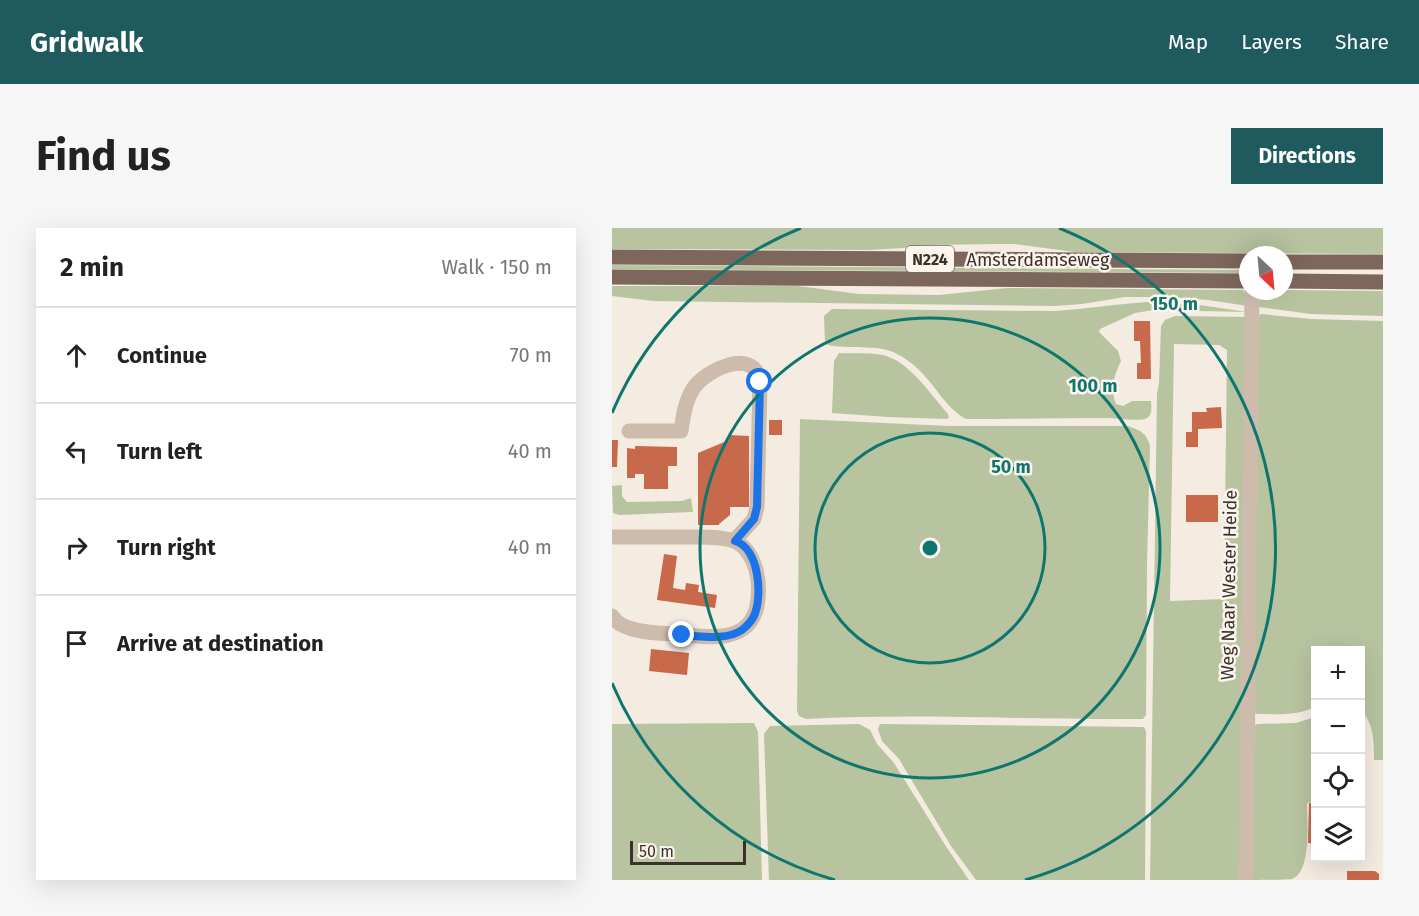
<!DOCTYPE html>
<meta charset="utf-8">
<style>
:root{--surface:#fff;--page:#f6f6f6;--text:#222;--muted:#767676;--line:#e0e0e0;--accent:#1f5a5e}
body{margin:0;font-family:"Fira Sans",sans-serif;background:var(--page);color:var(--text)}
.controls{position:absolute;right:18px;bottom:18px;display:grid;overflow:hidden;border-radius:0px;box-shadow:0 6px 24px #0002}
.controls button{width:54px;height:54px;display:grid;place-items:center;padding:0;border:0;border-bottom:2px solid var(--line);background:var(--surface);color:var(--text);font:30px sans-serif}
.compass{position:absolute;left:627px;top:18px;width:54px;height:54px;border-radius:50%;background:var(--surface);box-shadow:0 6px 24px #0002;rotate:154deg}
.scale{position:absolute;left:18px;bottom:15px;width:116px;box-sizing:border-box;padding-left:6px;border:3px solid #3b302b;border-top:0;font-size:16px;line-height:21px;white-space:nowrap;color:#3b302b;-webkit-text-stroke:4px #fbf5ee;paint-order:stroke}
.stop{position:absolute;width:18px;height:18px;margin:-14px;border:4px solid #1a73e8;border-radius:50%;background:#fff}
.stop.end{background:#1a73e8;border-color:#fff;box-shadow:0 2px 6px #0008}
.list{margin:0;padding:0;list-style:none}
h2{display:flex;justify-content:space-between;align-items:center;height:78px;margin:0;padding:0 24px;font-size:26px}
h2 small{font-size:20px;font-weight:400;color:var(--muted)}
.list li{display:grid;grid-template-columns:39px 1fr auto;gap:18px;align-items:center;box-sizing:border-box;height:96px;padding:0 24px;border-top:2px solid var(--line)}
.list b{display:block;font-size:22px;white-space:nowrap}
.list em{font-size:20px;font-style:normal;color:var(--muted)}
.icon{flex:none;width:33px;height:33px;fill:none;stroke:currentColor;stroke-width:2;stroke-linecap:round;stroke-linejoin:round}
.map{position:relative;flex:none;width:771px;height:652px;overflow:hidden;border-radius:0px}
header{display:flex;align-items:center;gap:36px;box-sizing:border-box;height:84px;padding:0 30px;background:var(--accent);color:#fff}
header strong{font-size:28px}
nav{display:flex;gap:33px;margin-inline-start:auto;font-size:21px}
.intro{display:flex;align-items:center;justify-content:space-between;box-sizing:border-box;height:144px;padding:0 36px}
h1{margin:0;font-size:42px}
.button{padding:15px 27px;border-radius:0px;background:var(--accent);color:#fff;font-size:21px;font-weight:700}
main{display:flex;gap:36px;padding:0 36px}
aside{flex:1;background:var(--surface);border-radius:0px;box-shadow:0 6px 24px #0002}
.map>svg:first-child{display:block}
</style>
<header>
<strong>Gridwalk</strong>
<nav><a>Map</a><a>Layers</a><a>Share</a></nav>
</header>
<div class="intro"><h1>Find us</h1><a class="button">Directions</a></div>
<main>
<aside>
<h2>2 min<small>Walk · 150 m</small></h2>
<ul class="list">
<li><svg class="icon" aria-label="ahead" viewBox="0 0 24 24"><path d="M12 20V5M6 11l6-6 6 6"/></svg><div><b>Continue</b></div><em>70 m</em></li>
<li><svg class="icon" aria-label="left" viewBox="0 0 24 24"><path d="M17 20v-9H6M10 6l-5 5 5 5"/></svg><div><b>Turn left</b></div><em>40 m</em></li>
<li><svg class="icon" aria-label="right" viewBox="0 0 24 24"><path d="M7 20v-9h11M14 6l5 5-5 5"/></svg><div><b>Turn right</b></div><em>40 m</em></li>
<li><svg class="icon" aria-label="arrive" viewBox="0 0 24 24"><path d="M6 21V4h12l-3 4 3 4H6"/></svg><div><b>Arrive at destination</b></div></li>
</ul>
</aside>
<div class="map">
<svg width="771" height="652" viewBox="0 0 771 652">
<rect width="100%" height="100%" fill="#f4ebe1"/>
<g fill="#b8c4a0" fill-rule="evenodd">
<polygon points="0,0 771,0 771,26 463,24 402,16 386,16 317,17 291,20 256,22 0,21"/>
<polygon points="0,37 630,42 631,43 629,45 0,41"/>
<polygon points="0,58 186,58 247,66 327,67 395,60 631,62 634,68 636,78 596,72 557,69 513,69 470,76 443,78 41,73 0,68"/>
<polygon points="672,62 771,63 771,88 699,86 646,79 650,63"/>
<path d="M 535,74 L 588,77 L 635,84 L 541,82 L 523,85 L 488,101 L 487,104 L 506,123 L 509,133 C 502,147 498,161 504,176 L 511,178 L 520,173 L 539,173 C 539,179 541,186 535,190 C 530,194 502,190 494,190 C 447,190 401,191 354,191 C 335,181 324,159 309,144 C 303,137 294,131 287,127 C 265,114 236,123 213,116 L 212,88 L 220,81 L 444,83 C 474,81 504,76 535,74 Z"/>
<path d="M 649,86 L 699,91 L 771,93 L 771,532 L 762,532 C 762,514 762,496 749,482 L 748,422 L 704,422 L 703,479 C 685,488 665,486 645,486 L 639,483 L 644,90 Z"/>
<path d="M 563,88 L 635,89 L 630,652 L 538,652 L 545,166 L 547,155 L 549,98 L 553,92 ZM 562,116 L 607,117 L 615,122 L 612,371 L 558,373 Z"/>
<path d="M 227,125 C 240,126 262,124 274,128 C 297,134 320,168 336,186 L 337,190 L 334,191 L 276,189 L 220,185 L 222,133 Z"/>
<path d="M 188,191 L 336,198 L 516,198 C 529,203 534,204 538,218 L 535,335 L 534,487 L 531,491 C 419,492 306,485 194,491 L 187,488 L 185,483 Z"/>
<polygon points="10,257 10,268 15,274 70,273 79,270 81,284 7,287 1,285 0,258"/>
<path d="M 703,489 L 704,526 L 701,526 L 700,574 L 695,575 C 695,593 700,643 680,651 C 671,652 647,652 637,652 L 639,499 L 645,496 L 684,495 Z"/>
<polygon points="142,495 146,504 150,652 0,652 0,496"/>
<polygon points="247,496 258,502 265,516 282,535 335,620 357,652 157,652 152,506 158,498"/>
<polygon points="268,496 532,499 534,503 533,652 364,652 339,618 287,531 270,513 266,501"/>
</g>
<g fill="#c8694b">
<polygon points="522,93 538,93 539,151 525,151 525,135 529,135 528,113 522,113"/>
<polygon points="609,179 610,200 586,201 586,219 574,219 574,204 580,204 580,184 595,184 594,180"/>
<rect x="157" y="192" width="13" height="15"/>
<polygon points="117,207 137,208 137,279 118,279 118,287 107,296 107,297 86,297 86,225 117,212"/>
<polygon points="0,212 6,212 5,239 0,239"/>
<polygon points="23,218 65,219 65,238 56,238 56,261 32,261 32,246 23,246 23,250 15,250 15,220 23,221"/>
<rect x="574" y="267" width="32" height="27"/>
<polygon points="52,326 65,328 61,360 73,362 74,355 87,357 86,364 105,367 103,380 45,372"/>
<polygon points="39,421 77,425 75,447 37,443"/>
<polygon points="697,575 704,575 704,616 696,615"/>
<polygon points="735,643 763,643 767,646 767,652 735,652"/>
</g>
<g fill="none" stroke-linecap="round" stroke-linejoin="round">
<g stroke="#cdbbac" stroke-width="15">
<path d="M 17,203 L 69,203 C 71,189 73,174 81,161 C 93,142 143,118 148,154 L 145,279 L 142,291 L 122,313"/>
<path d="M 0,309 C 24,309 49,309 73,309 C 88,309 105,308 119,312 C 133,316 140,328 144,342 C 147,353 147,367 145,378 C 137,417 94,409 64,406 C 46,405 10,405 0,388"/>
<polyline points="634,652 640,63"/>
</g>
<g stroke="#7d675c" stroke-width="15">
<polyline points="0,29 636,33"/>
<polyline points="672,34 771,34"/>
<polyline points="0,49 636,53"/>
<polyline points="672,53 771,54"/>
</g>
</g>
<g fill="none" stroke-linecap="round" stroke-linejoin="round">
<path stroke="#1a73e8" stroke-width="8" d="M 70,407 C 90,408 113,413 130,402 C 135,398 139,394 142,388 C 151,368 147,320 123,313 L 142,291 L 145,279 L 148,154"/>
</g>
<g fill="none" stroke="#0f766e" stroke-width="3">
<circle cx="318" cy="320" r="115"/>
<circle cx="318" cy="320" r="230"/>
<path d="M223 652A345 345 0 0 1 0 455M0 185A345 345 0 0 1 189 0M447 0A345 345 0 0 1 413 652"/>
</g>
<g text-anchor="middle" stroke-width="5" stroke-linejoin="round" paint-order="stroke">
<rect fill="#fbf5ee" stroke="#756b66" stroke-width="1.5" x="294" y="18" width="48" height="26" rx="4.5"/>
<g font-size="16" font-weight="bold" fill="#3b302b">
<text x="318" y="37">N224</text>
</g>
<g font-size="18" fill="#3b302b" stroke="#fbf5ee">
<text x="426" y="38">Amsterdamseweg</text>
<text transform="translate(617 357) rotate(-89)" y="6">Weg Naar Wester Heide</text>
</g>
</g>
<circle cx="318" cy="320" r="9" fill="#0f766e" stroke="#fbf5ee" stroke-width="3"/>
<g font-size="18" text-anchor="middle" font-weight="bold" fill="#0f766e" stroke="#fbf5ee" stroke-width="5" stroke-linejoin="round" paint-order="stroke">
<text x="562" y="82">150 m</text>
<text x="481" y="164">100 m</text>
<text x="399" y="245">50 m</text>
</g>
</svg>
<div class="controls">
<button>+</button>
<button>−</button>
<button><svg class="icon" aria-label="locate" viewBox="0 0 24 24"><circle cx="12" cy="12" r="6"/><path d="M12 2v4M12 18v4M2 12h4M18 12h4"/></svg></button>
<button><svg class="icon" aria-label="layers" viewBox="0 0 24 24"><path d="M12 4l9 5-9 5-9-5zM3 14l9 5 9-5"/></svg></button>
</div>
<svg class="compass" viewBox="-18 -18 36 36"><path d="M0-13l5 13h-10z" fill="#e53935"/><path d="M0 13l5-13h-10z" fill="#767676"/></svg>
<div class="scale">50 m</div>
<div class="stop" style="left:148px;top:154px"></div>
<div class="stop end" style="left:70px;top:407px"></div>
</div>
</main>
